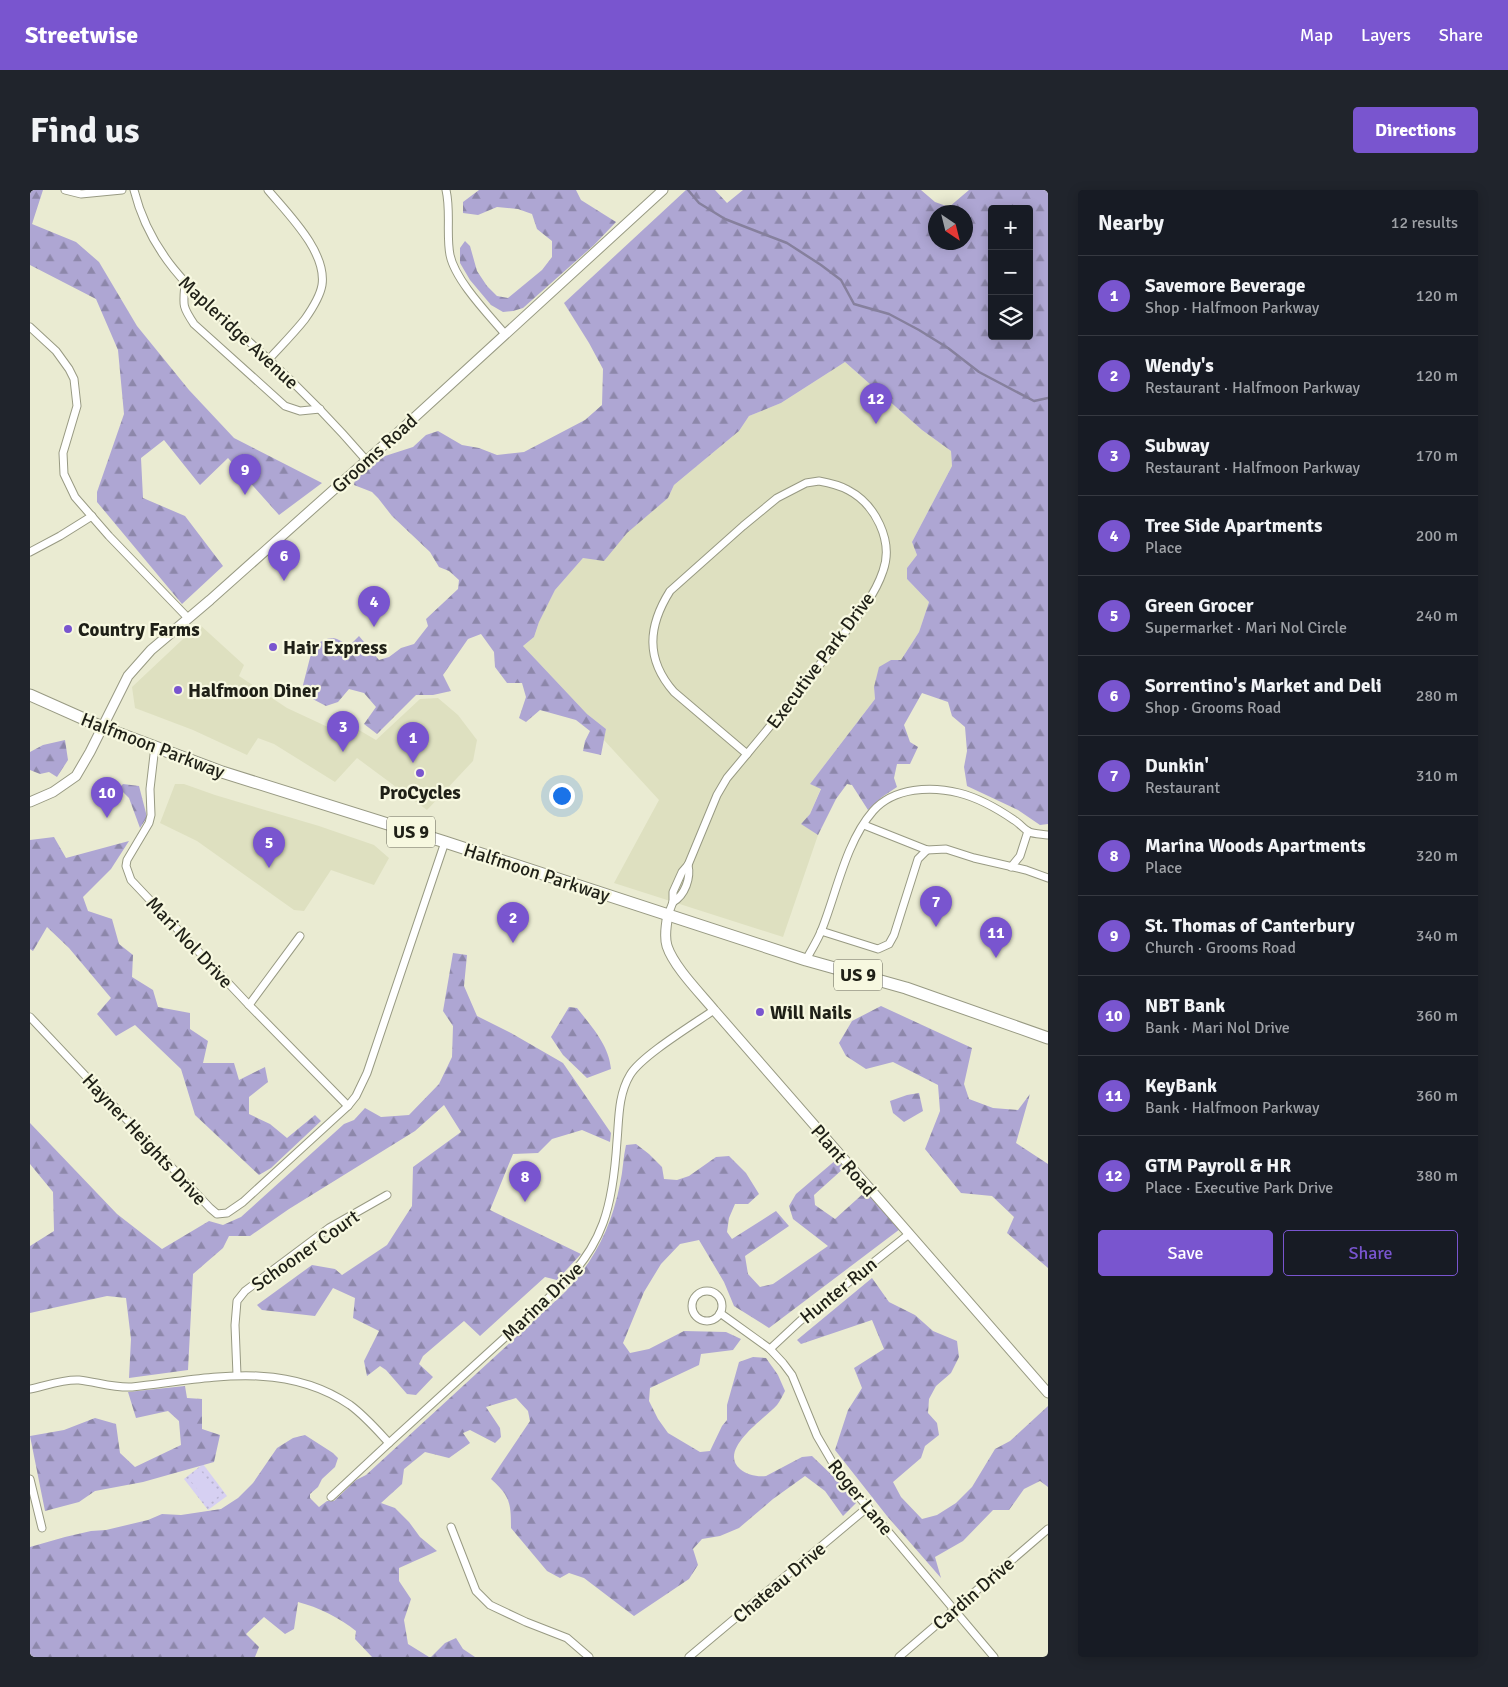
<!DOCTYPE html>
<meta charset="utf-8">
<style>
:root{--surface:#171b24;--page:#20242c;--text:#f1f3f6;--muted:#9ea1a6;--line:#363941;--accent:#7955cf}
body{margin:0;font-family:Signika,sans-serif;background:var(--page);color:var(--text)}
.controls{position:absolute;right:15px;top:15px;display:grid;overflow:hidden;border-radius:5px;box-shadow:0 2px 12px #0003}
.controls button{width:45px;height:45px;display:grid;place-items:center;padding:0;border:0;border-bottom:1px solid var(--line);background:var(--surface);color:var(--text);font:25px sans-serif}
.compass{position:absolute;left:898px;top:15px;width:45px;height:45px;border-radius:50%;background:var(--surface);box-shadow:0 2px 12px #0003;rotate:145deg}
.you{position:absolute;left:531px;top:605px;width:18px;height:18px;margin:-12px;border:4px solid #fff;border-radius:50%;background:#1a73e8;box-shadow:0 0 0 8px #1a73e833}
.badge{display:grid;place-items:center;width:32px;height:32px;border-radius:50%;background:var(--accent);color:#fff;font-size:16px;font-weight:700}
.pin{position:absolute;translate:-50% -41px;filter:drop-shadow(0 1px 2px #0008)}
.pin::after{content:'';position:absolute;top:26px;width:18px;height:15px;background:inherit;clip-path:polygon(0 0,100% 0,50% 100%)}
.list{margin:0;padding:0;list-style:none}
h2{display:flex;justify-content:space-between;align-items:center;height:65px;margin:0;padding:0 20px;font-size:21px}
h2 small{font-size:16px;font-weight:400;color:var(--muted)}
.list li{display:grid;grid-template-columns:32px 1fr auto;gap:15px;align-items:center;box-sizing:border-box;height:80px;padding:0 20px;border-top:1px solid var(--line)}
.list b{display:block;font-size:19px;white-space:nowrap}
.list p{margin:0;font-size:16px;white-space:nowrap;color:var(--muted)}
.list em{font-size:16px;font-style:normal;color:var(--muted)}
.actions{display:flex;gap:10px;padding:15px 20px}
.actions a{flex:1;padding:11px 0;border:1px solid var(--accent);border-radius:5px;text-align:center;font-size:18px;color:var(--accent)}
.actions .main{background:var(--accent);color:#fff}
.icon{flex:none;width:28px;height:28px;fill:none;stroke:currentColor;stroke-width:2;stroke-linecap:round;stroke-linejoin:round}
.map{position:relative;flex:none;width:1018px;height:1467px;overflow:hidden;border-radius:5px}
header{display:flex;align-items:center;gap:30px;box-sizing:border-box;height:70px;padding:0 25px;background:var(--accent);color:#fff}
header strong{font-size:24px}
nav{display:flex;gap:28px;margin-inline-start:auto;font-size:18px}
.intro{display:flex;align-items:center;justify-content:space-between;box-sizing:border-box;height:120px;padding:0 30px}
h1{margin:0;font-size:35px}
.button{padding:12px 22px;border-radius:5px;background:var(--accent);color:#fff;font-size:18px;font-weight:700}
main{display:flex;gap:30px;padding:0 30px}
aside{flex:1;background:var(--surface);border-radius:5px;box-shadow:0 2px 12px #0003}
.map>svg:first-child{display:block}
</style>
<header>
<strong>Streetwise</strong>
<nav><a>Map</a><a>Layers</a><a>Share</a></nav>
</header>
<div class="intro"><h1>Find us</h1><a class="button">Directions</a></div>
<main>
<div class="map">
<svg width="1018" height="1467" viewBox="0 0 1018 1467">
<defs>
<pattern id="grass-dots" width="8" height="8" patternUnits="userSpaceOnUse" patternTransform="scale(1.25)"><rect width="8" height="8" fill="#d6d0f2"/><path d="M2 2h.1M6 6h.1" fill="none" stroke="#b7b2cf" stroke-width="1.8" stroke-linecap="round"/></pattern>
<pattern id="forest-firs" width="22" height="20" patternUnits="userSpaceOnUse" patternTransform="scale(1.25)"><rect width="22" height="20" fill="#aea6d3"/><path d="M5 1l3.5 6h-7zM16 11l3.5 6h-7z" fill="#8d87aa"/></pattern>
</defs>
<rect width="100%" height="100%" fill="#eaebd2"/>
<g fill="#dee0c0">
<polygon points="815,172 892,240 921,261 922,276 882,352 887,365 877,378 877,389 899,412 889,442 871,470 861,470 844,497 845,509 780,594 791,598 780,624 772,634 788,645 753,747 584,693 629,610 573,549 576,539 557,524 493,456 504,447 509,432 525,400 553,368 586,354 597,342 638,308 644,295 709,241 719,226 751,213"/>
<polygon points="169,434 214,475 209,486 257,518 300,538 317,533 346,550 390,509 408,508 428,525 447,550 443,571 397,620 327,568 305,592 244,554 228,548 217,565 163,540 105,518 102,497"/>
<polygon points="145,594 154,594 185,605 289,636 344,655 359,668 344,695 301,680 274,721 264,720 167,651 130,633"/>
</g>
<polygon fill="url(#grass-dots)" points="173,1274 197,1306 178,1320 154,1289"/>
<g fill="url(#forest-firs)" fill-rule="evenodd">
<polygon points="0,0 13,0 2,34 46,52 69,72 107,136 159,200 204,248 292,293 249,325 198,268 170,295 134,250 111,268 113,308 155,326 193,376 152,414 67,312 67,302 94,224 88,160 66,109 0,75"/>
<polygon points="449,0 546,0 551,10 586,32 564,55 493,118 483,121 473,122 461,115 440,90 430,73 430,58 435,51 440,56 447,81 457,96 467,106 478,108 512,80 522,67 522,51 507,39 502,24 488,19 467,17 448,25 433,23 433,12"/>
<path d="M 656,0 L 685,0 L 697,13 L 713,0 L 891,0 L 905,12 L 919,17 L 939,0 L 1018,0 L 1018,634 L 1010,635 L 988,620 L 937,596 L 934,577 L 937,561 L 935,537 L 922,526 L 918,512 L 892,503 L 874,535 L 880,552 L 888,557 L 880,574 L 867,574 L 864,588 L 867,597 L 852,607 L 838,620 L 822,595 L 817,594 L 806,609 L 788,645 L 771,634 L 780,624 L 791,599 L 780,594 L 845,509 L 844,497 L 849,477 L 861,470 L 871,470 L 889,442 L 899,412 L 877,389 L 877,378 L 887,365 L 882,352 L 922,276 L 921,261 L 892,240 L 815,172 L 751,213 L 719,226 L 709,241 L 644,295 L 638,308 L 597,343 L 574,371 L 553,368 L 525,400 L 509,432 L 504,447 L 493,456 L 557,524 L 576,539 L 571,565 L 553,561 L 555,551 L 560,541 L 546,530 L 510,520 L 496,532 L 489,528 L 496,507 L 492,493 L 477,493 L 465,477 L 464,462 L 451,444 L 438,449 L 413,485 L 421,501 L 403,505 L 386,505 L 347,544 L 334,534 L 346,517 L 334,503 L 319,499 L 308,512 L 296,516 L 275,505 L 273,495 L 283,456 C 301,446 302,445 319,456 L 329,446 L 349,470 L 359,467 L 371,458 L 384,454 L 398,436 L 396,429 L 428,399 L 429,390 L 419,381 L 409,377 L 400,362 L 362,326 L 348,308 L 342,302 L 324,295 L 325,290 L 352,267 L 383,257 L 396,245 L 408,241 L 432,255 L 449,258 L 467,265 L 494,262 L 555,230 L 572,215 L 573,179 L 559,153 L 534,113 ZM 962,19 L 999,19 L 999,146 L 962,146 ZM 906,22 L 936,22 L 936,52 L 906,52 Z"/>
<polygon points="35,550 38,570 27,587 19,582 10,584 0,580 0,562 13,555"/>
<polygon points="93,594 109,596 117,627 110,638 99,608 89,598"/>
<polygon points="24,647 36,668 99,651 81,679 53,707 58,721 82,729 89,754 103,765 102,787 123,800 128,817 160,823 160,839 178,851 173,873 204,873 209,890 235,877 238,892 219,907 219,924 240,934 257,948 285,925 291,931 241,978 229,985 165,925 151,879 105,835 86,846 67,824 81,808 39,758 17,737 3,761 0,759 0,650"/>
<polygon points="423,763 437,765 434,796 447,826 481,843 533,873 581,943 580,952 552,940 522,949 508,963 483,964 460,1020 551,1064 527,1090 515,1087 450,1146 434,1131 393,1166 389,1174 403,1187 386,1205 377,1204 356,1180 350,1176 337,1186 334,1171 349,1141 323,1128 325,1108 303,1098 285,1126 232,1120 227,1115 282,1075 305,1079 312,1085 357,1055 382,1016 383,977 431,942 414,915 385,941 259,1019 220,1046 199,1046 193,1058 163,1084 158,1180 99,1188 101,1149 96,1108 77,1106 0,1123 0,1056 24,1041 23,1002 0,974 0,933 87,1024 132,1059 179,1031 193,1035 211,1027 314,934 324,930 335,918 351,927 379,925 409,894 422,867 423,836 413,821"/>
<polygon points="851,816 942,858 934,894 939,909 963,918 988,920 1000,904 986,953 1018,974 1018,1078 977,1043 984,1027 962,1006 931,1003 895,959 910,921 908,895 863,872 836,879 816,866 809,853 822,831"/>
<path d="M 539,817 L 547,818 C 561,836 579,855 581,879 L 557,888 L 533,865 L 521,847 Z"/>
<polygon points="889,903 893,921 874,932 863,923 860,911 877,905"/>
<path d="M 606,954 L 619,964 L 632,977 L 634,989 L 647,990 L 659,986 L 686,967 L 699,966 L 716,983 L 729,1004 L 718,1014 L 705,1014 L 699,1028 L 697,1042 L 702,1049 L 746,1021 L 759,1036 L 715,1066 L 718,1084 L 730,1097 L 743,1094 L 798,1056 L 763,1029 L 759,1016 L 766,1004 L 807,969 L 814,978 L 784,1005 L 785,1015 L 805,1029 L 836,1001 L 870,1039 L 739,1138 L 704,1116 L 694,1092 L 669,1050 L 650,1054 L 631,1074 L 614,1102 L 593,1153 L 600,1163 L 619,1159 L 654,1141 L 696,1142 L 711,1149 L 703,1160 L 671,1164 L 669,1175 L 620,1198 L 619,1211 L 628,1229 L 638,1243 L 670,1262 L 680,1261 L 692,1236 L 697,1230 L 697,1215 L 709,1172 L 723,1167 L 736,1168 L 748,1185 L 755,1201 C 753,1205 750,1211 747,1215 C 737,1227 687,1259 710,1279 C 717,1285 727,1287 736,1286 L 772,1267 L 782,1266 L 807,1290 L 826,1313 L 813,1326 L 795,1301 L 775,1286 L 743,1309 L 709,1338 L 690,1346 L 672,1349 L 663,1359 L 668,1375 L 659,1389 L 604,1426 L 554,1388 L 539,1383 L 530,1388 L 517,1381 L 481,1338 C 481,1313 480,1306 461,1289 L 500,1231 L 498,1221 L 486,1208 L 456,1217 L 470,1238 L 471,1247 L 465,1253 L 440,1240 L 433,1243 L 440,1253 L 419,1268 L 395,1262 L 374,1279 L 372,1294 L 351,1313 L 365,1318 L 379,1332 L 390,1347 L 407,1361 L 369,1378 L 369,1391 L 381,1409 L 374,1430 L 378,1454 L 399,1467 L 342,1467 L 325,1449 L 326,1441 C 310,1428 288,1417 268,1412 L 264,1439 L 255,1444 L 234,1427 L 216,1444 L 229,1457 L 225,1467 L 0,1467 L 0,1357 L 35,1347 L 61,1341 L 76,1340 L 118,1330 L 132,1324 L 151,1325 L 191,1319 L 208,1308 L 223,1293 L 247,1258 L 263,1248 L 275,1245 L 303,1263 L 308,1268 L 305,1277 L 292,1289 L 288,1297 L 280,1304 L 280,1308 L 289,1317 L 297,1311 L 304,1311 L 326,1290 L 336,1285 L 534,1103 C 565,1070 581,1038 590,994 C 593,981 593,968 596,955 Z"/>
<polygon points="842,1088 859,1112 885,1125 903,1141 927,1151 929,1167 921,1183 906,1196 899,1209 898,1223 907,1233 909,1245 895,1256 891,1268 863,1292 871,1307 892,1329 907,1325 926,1313 942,1297 965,1259 980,1251 1018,1216 1018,1297 1010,1291 994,1299 979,1320 963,1320 933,1351 905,1367 911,1388 857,1326 805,1260 818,1220 832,1198 824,1178 854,1159 842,1130 771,1154 767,1150"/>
<polygon points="155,1196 157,1208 172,1209 172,1239 190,1245 184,1272 113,1292 65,1301 49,1312 15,1321 0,1246 34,1240 65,1228 86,1234 90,1263 105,1277 151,1255 149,1231 138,1221 106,1228 98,1202"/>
<polygon points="426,1448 433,1459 445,1467 401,1467 415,1453"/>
</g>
<polygon fill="#d6d0f2" points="171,1281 190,1305 179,1314 160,1290"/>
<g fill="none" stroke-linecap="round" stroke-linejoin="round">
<polyline stroke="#86809d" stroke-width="2.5" points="658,0 669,13 695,29 757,53 791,75 811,90 824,114 859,124 889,140 918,158 949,182 1004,211 1018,208"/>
<g stroke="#989a83" stroke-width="9">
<g id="minor">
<polyline points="35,0 51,4 92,0"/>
<path d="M 104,0 C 124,80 182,116 238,169 C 273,201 305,234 336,270"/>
<path d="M 238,0 C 258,24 297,62 292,95 C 290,107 282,119 275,129 C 264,143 251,156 239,169"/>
<path d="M 416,0 C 421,21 416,44 420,65 C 425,90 458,124 475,144"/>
<path d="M 155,94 C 153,115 152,116 164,134 L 255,216 L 270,221 L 290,219"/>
<polyline points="0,137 26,161 39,179 44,189 47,216 33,263 34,284 45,307 79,346 158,428"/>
<path d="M 789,291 C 800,293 809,295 818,300 C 845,314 864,351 853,381 C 844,408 823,432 806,454 C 777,491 747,528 717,564 L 644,502 C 615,469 618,436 640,401 L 713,336 L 747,308 L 776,293 Z"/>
<polyline points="0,362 30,346 62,326"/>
<polyline points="125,556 120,599 121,625 119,633 97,670 96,676 101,690 219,815 318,916"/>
<polyline points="834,635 897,660 916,659 944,668 996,680 1018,688"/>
<polyline points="981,677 990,666 998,641"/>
<path d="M 643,712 C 655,705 661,688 658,675"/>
<polyline points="638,725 643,712 643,702 652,682 658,675 687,605 697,588 717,564"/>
<polyline points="791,741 848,759 859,754 864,745 888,669 897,660"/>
<path d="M 776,770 C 781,760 788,750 792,739 C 807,701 816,652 843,621 C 864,597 902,596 929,603 C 949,608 968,619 984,630 C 989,633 994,639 999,642 C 1004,644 1012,644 1018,645"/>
<polyline points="219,815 270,746"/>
<polyline points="0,827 180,1018 187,1024 197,1023 213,1012 318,916 326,906 337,883 415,652"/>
<circle cx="677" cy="1116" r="15"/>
<polyline points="690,1123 740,1159 753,1173 762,1185 787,1246 808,1282 964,1467"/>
<polyline points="740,1159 770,1131 879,1044"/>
<polyline points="207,1185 205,1135 207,1111 215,1101 299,1038 357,1005"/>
<path d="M 0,1199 C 15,1196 33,1189 49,1190 C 67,1192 83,1198 102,1197 C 176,1189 253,1169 320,1215 C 335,1226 347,1240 359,1253"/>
<polyline points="0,1289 12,1338"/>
<path d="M 301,1307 L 359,1253 L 526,1101 C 574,1056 583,1015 587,951 C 589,929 588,905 600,885 C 611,866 664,834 684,820"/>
<polyline points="421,1337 446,1401 460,1415 496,1432 537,1448 559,1467"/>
<polyline points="659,1467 838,1317"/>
<polyline points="869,1467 1018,1339"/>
</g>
</g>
<g stroke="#989a83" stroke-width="11">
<g id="tertiary">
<polyline points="0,612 23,602 46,586 60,562 98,486 121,460 180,410 374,237 633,0"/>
<path d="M 638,725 C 636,735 634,746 637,756 C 644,777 670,803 684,820 L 1018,1203"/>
</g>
</g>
<g stroke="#989a83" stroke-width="13">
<polyline id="primary" points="0,505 72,537 192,582 415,652 776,770 876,798 1018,848"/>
</g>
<use href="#minor" stroke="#fff" stroke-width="7"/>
<use href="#tertiary" stroke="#fff" stroke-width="9"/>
<use href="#primary" stroke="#fff" stroke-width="11"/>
</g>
<g fill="#7955cf" stroke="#f7f8e0" stroke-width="2">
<circle cx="38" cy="439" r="5"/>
<circle cx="243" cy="457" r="5"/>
<circle cx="148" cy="500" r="5"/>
<circle cx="390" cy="583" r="5"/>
<circle cx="730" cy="822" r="5"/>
</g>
<g text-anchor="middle" stroke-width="4.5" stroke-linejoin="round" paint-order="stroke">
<g fill="#f7f8e0" stroke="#606153" stroke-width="1">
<rect x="357" y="626.5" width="48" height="31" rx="4"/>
<rect x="804" y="769.5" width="48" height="31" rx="4"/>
</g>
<g font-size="18" font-weight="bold" fill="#1f2017">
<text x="381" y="648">US 9</text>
<text x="828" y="791">US 9</text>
</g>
<g font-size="19" fill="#1f2017" stroke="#f7f8e0">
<text transform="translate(209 142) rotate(43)" y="7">Mapleridge Avenue</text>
<text transform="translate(344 263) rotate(-42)" y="7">Grooms Road</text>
<text transform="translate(790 470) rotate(-53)" y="7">Executive Park Drive</text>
<text transform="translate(123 555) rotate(21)" y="7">Halfmoon Parkway</text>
<text transform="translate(507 682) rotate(18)" y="7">Halfmoon Parkway</text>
<text transform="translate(160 752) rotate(47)" y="7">Mari Nol Drive</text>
<text transform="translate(115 949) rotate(47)" y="7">Hayner Heights Drive</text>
<text transform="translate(814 970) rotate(49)" y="7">Plant Road</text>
<text transform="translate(275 1060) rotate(-35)" y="7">Schooner Court</text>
<text transform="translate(808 1100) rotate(-39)" y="7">Hunter Run</text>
<text transform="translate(512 1111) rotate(-44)" y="7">Marina Drive</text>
<text transform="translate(831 1307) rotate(51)" y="7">Roger Lane</text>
<text transform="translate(749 1392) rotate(-40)" y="7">Chateau Drive</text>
<text transform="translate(943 1403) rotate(-41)" y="7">Cardin Drive</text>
</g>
<g font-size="19" font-weight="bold" fill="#1f2017" stroke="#f7f8e0" text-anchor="start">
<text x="48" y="446">Country Farms</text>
<text x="253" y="464">Hair Express</text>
<text x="158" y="507">Halfmoon Diner</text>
<text x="390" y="609" text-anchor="middle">ProCycles</text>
<text x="740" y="829">Will Nails</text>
</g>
</g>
</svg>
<div class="controls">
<button>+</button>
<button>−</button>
<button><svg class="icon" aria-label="layers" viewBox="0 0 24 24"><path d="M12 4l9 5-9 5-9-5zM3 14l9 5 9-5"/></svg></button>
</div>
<svg class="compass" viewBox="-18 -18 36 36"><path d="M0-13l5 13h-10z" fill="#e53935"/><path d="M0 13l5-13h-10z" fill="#9ea1a6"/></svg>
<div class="you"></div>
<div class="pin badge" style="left:383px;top:573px">1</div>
<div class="pin badge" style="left:483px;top:753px">2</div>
<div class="pin badge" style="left:313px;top:562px">3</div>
<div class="pin badge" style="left:344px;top:437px">4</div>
<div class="pin badge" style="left:239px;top:678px">5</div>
<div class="pin badge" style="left:254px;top:391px">6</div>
<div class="pin badge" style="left:906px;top:737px">7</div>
<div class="pin badge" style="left:495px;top:1012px">8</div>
<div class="pin badge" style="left:215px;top:305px">9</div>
<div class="pin badge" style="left:77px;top:628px">10</div>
<div class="pin badge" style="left:966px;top:768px">11</div>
<div class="pin badge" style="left:846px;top:234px">12</div>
</div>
<aside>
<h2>Nearby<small>12 results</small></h2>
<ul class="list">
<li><span class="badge">1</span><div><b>Savemore Beverage</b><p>Shop · Halfmoon Parkway</p></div><em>120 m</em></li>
<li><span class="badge">2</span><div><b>Wendy's</b><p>Restaurant · Halfmoon Parkway</p></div><em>120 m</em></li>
<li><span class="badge">3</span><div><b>Subway</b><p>Restaurant · Halfmoon Parkway</p></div><em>170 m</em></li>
<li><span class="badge">4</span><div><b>Tree Side Apartments</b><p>Place</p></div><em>200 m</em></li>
<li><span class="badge">5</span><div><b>Green Grocer</b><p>Supermarket · Mari Nol Circle</p></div><em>240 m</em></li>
<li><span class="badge">6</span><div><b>Sorrentino's Market and Deli</b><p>Shop · Grooms Road</p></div><em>280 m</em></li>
<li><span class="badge">7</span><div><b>Dunkin'</b><p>Restaurant</p></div><em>310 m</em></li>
<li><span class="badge">8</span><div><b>Marina Woods Apartments</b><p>Place</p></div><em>320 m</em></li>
<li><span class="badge">9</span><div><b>St. Thomas of Canterbury</b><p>Church · Grooms Road</p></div><em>340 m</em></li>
<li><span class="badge">10</span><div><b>NBT Bank</b><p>Bank · Mari Nol Drive</p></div><em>360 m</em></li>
<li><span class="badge">11</span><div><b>KeyBank</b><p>Bank · Halfmoon Parkway</p></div><em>360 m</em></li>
<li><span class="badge">12</span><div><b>GTM Payroll &amp; HR</b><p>Place · Executive Park Drive</p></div><em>380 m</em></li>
</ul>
<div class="actions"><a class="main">Save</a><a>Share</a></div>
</aside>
</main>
